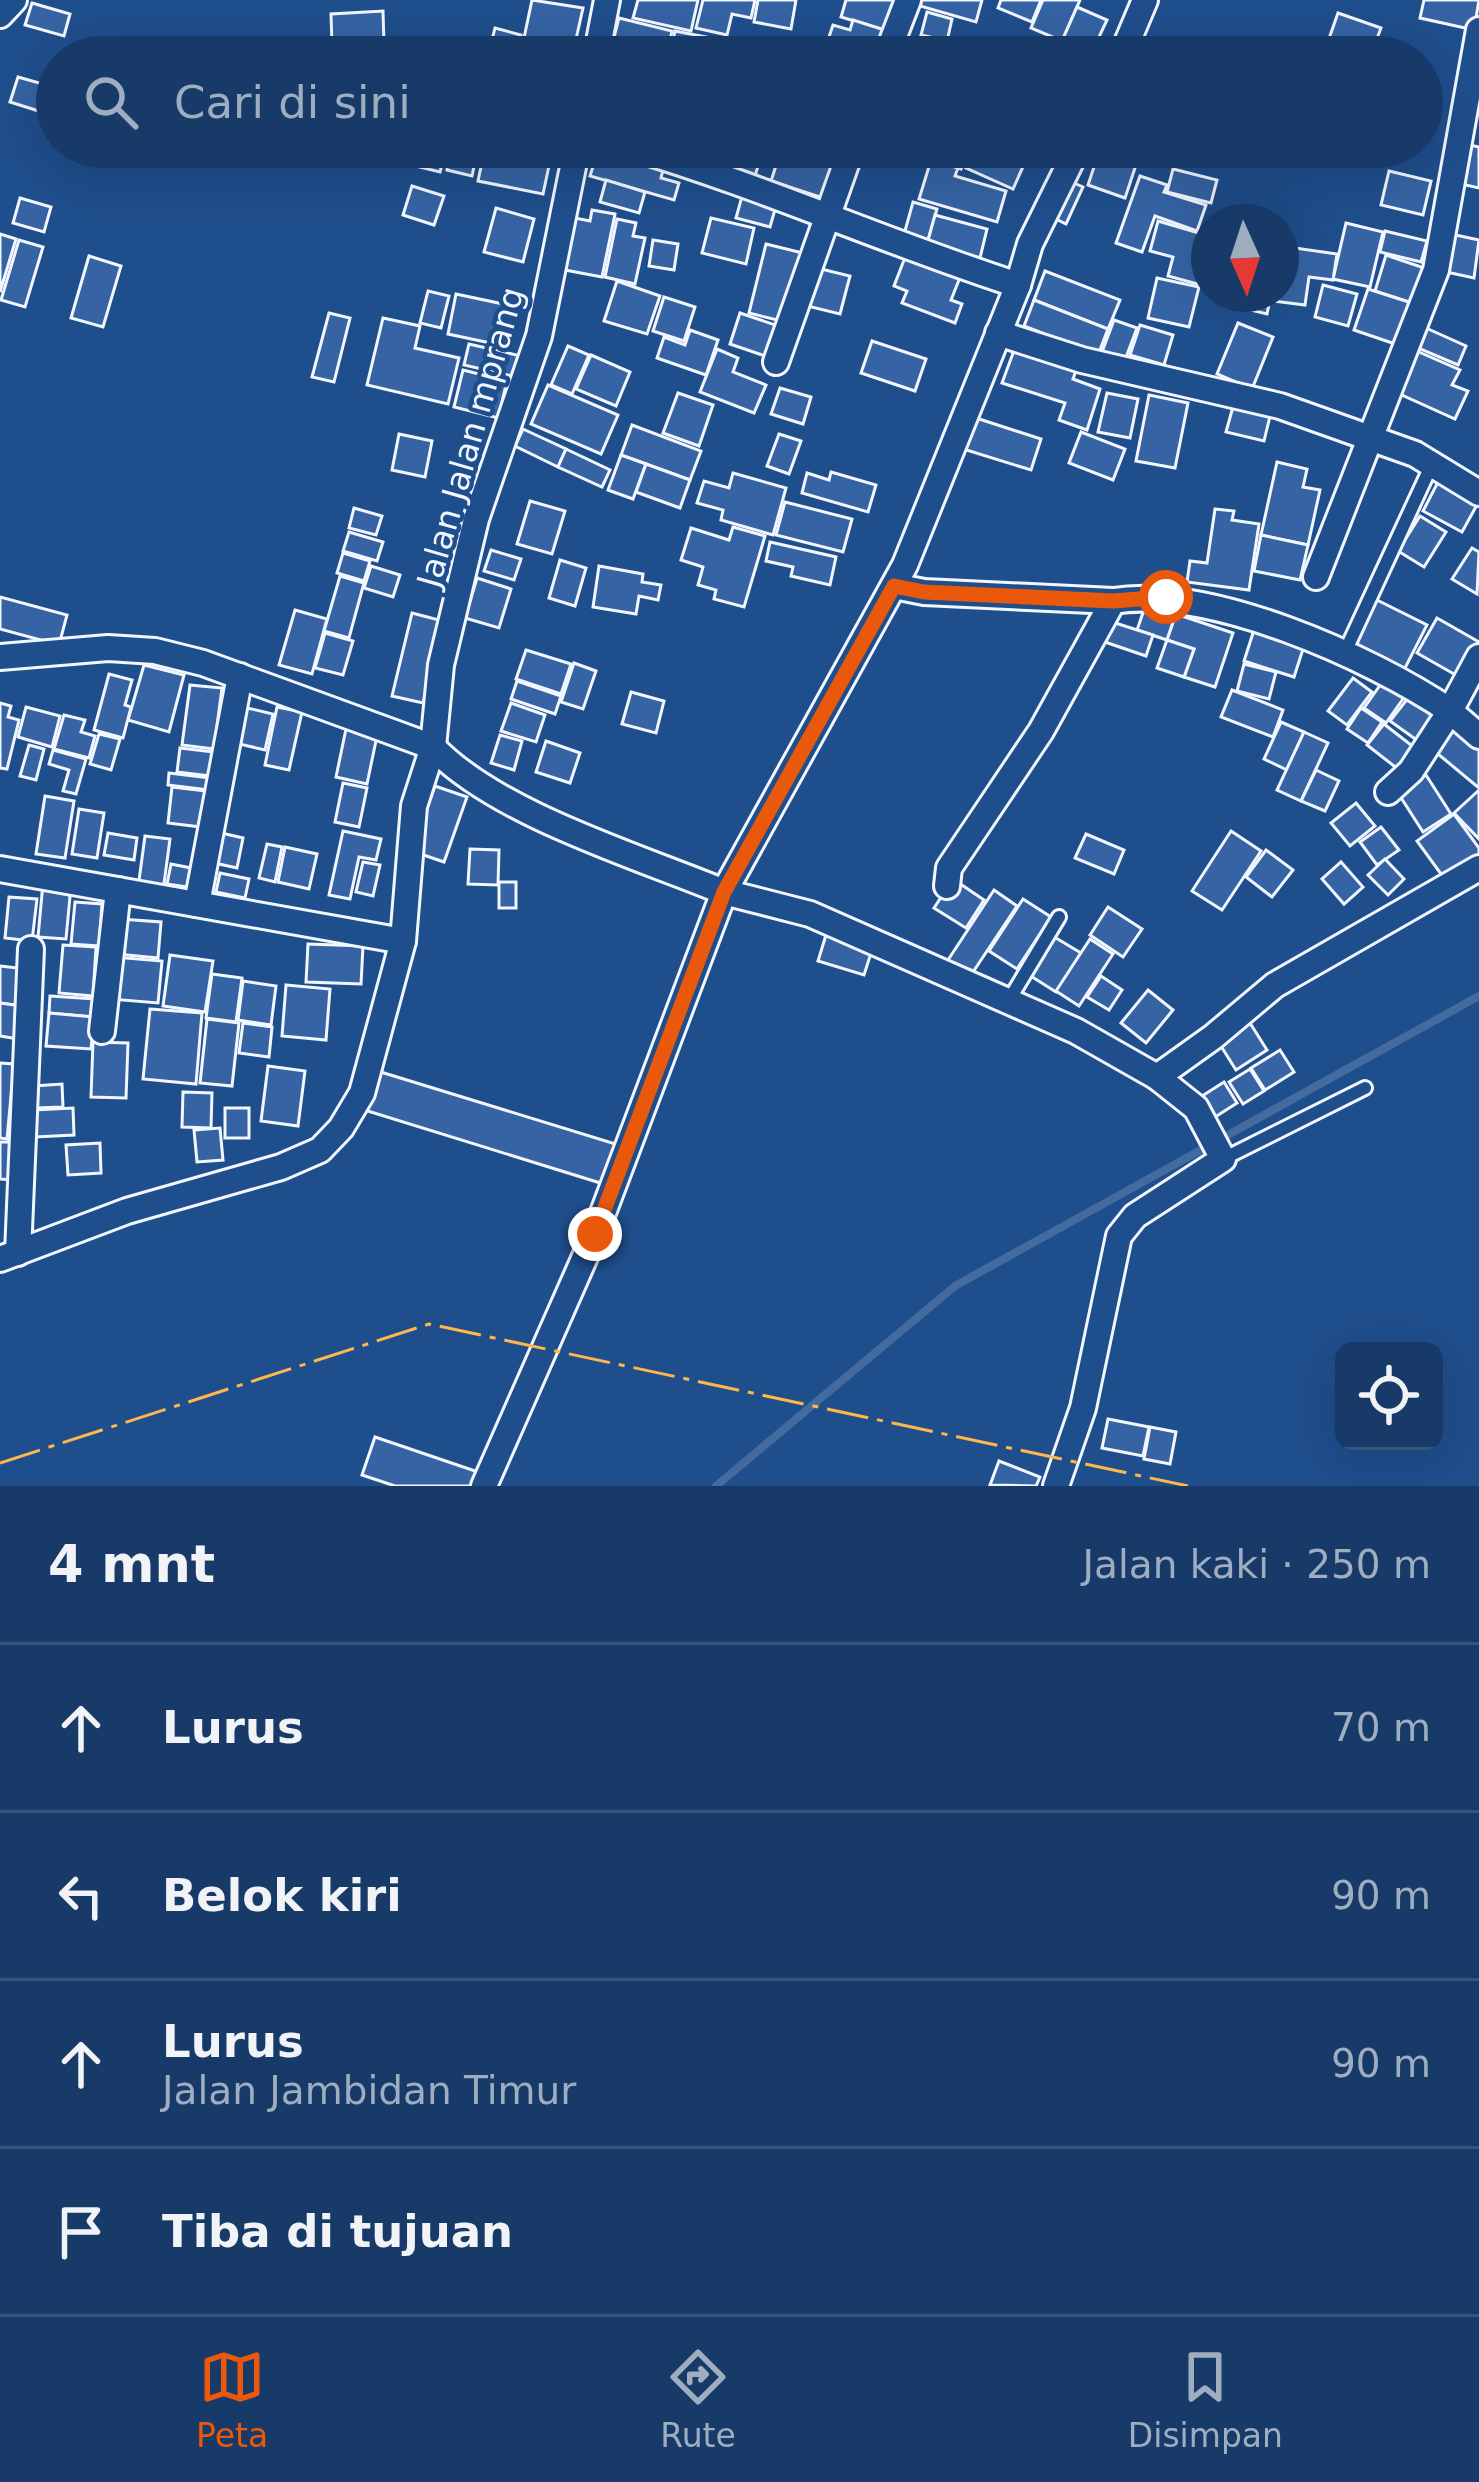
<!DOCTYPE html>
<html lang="id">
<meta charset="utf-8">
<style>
:root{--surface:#173a69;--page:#244571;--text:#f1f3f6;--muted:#9eadc0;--line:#36547d;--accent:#ea580c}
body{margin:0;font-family:"DejaVu Sans",sans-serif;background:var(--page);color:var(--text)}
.controls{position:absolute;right:36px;bottom:36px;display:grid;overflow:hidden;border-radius:18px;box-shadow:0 12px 48px #0002}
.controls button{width:108px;height:108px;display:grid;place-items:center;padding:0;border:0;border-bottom:3px solid var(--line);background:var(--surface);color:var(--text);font:60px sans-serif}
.compass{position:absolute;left:1191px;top:204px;width:108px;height:108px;border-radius:50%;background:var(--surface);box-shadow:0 12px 48px #0002;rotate:177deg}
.stop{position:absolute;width:36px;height:36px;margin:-27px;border:9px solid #ea580c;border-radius:50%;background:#fff}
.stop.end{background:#ea580c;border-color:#fff;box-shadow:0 3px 12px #0008}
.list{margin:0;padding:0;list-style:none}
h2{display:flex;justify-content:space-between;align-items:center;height:156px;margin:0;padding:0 48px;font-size:51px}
h2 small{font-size:39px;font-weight:400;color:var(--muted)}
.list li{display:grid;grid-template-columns:78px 1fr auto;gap:36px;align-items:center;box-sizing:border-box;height:168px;padding:0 48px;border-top:3px solid var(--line)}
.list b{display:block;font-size:45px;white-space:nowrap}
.list p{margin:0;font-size:39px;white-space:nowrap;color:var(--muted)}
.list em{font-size:39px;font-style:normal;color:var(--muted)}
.icon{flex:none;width:66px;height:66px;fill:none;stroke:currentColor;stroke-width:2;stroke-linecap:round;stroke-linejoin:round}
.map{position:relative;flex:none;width:1479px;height:1486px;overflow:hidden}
.search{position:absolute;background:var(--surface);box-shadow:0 12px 48px #0002;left:36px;right:36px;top:36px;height:132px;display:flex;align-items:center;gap:30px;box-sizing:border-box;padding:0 42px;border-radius:66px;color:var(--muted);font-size:45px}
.sheet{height:828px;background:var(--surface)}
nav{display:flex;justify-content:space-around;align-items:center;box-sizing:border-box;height:168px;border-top:3px solid var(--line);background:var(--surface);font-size:33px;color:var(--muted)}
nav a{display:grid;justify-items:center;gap:6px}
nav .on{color:var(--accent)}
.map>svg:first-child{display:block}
</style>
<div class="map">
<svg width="1479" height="1486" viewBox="0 0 1479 1486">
<rect width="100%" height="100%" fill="#1f4e8c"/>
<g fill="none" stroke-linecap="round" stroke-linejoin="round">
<polyline stroke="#446ba0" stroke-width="8" points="716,1486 955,1286 1479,996"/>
</g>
<g fill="#3563a3" stroke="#f2f6ff" stroke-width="3">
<polygon points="532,0 583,8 572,57 520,57"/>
<polygon points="638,0 698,0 691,31 633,18"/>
<polygon points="703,0 755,0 751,18 732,14 727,35 696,28"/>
<polygon points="758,0 796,0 791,29 754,22"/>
<polygon points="846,0 896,0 891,32 841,17"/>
<polygon points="921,0 982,0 976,22 920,6"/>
<polygon points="1001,0 1041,0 1032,22 998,8"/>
<polygon points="1043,0 1080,0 1062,41 1031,28"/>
<polygon points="1424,0 1479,0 1474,30 1420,18"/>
<polygon points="32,3 70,14 64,36 25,25"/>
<polygon points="1077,7 1107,20 1091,54 1062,41"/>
<polygon points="383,11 384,44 332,46 331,14"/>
<polygon points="927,12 952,19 947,41 921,35"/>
<polygon points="1338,13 1381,28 1370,57 1355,57 1326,47"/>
<polygon points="619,18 672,31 666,57 609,57"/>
<polygon points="853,20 891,32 884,57 828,40 833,25 850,30"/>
<polygon points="495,28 521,35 517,53 490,47"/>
<polygon points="675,31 706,37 702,57 670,57"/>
<polygon points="788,38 809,44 806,57 782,57"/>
<polygon points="18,77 50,86 42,112 10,102"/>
<polygon points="1465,144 1479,147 1479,188 1457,183"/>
<polygon points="415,147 445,154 440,172 411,165"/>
<polygon points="451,147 478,147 472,176 447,170"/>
<polygon points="504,147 553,147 543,194 478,181 485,148 504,152"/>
<polygon points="599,147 664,166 661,178 679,183 674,200 590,176"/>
<polygon points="673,147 726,147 723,162 672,152"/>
<polygon points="731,147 764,147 755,176 725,167"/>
<polygon points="782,147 843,147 826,199 771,181"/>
<polygon points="933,147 971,147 961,169 930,155"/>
<polygon points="975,147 1021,147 1030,151 1013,189 966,168"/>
<polygon points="1100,149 1137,162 1125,198 1088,185"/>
<polygon points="931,160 958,168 955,176 1006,191 997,222 919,199"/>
<polygon points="1173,169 1217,180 1211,203 1167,192"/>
<polygon points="1389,171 1431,181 1423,215 1381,205"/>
<polygon points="1140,176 1167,185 1164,192 1206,205 1197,231 1155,216 1142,252 1116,243"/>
<polygon points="1065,179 1083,187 1066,224 1048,215"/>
<polygon points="606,180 645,192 639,213 600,202"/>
<polygon points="412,186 444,196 434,225 403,215"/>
<polygon points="744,189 778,199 770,227 736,218"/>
<polygon points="20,198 51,207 44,232 13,223"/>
<polygon points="913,202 937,209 927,244 903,238"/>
<polygon points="496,208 534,219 523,262 484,252"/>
<polygon points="592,210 615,214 602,277 565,270 575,218 590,221"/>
<polygon points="935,215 987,229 980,258 927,244"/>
<polygon points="711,218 754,228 746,264 702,253"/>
<polygon points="617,219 636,223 633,236 645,238 635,284 605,277"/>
<polygon points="1158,221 1209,236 1209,257 1201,285 1168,276 1173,257 1150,251"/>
<polygon points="1346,223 1383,232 1370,287 1333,279"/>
<polygon points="1385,231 1427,241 1421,262 1380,252"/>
<polygon points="0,234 16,239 0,292"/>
<polygon points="1451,234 1479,240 1474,278 1442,271"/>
<polygon points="19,240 43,247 25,307 1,300"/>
<polygon points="653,240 678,244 674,270 649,266"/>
<polygon points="766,244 803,253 785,322 749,313"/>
<polygon points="1281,246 1337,254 1333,280 1309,277 1305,305 1273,301 1274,294 1281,294"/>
<polygon points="906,255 961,275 951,300 962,304 955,323 902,303 907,291 894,286"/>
<polygon points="1386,255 1427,269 1415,304 1375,291"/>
<polygon points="89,256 121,266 103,327 71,318"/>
<polygon points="813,267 850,276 840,314 803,305"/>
<polygon points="1045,271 1120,300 1108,329 1034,300"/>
<polygon points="1157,278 1199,287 1189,327 1148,318"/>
<polygon points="617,281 660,296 647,334 604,321"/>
<polygon points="1323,285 1357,294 1348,326 1315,317"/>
<polygon points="1368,289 1415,304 1401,346 1354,330"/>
<polygon points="428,291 449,296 441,328 420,323"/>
<polygon points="456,294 503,304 495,344 448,334"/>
<polygon points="1245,294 1271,294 1267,314 1242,308"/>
<polygon points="664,297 695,307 684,341 653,331"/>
<polygon points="1034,300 1108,329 1098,355 1024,326"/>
<polygon points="329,313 350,318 334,382 312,377"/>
<polygon points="740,313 784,328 774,359 730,344"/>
<polygon points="383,318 420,326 415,348 459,358 448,404 367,385"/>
<polygon points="1114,320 1137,328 1125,360 1102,352"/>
<polygon points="1238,323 1273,337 1252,389 1217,374"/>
<polygon points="1140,325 1173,335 1164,365 1130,355"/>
<polygon points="1426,328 1466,346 1458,365 1418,348"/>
<polygon points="690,330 718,340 706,375 657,358 664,337 685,345"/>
<polygon points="872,341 926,359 915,391 861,373"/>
<polygon points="469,344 521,356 516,377 464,365"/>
<polygon points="1016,345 1078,365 1073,379 1100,389 1087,430 1059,420 1065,403 1002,383"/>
<polygon points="568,346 589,355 572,394 551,385"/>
<polygon points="717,349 738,358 733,372 766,385 754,413 700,392"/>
<polygon points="1412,349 1460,370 1452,385 1468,391 1455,419 1393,391"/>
<polygon points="591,355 630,372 616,406 576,389"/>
<polygon points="463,370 507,381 498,418 454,407"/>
<polygon points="548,385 618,415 601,454 531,424"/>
<polygon points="780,388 811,397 803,424 771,414"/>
<polygon points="678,393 713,405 699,446 663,433"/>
<polygon points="1107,393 1138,399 1130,438 1098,432"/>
<polygon points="1149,395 1188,403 1175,468 1136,461"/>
<polygon points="1234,403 1271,412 1264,441 1226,432"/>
<polygon points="970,416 1041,439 1031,470 960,448"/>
<polygon points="632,425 701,451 690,480 621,455"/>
<polygon points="523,429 566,449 558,467 515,446"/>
<polygon points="1081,432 1125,449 1113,480 1069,463"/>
<polygon points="399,434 432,441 425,477 392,470"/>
<polygon points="779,434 801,441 789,474 767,466"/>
<polygon points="566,449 610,470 602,487 558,467"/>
<polygon points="621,455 646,464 633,499 608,490"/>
<polygon points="1277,462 1307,469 1303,487 1320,490 1308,545 1261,535"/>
<polygon points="646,464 690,480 680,508 636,492"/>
<polygon points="831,472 876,485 868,512 802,493 807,473 829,480"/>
<polygon points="733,473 786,488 773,535 721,520 723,510 697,503 704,481 729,488"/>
<polygon points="1438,482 1478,503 1462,532 1423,511"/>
<polygon points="530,501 565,511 552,554 517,544"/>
<polygon points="785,502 852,519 843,552 776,535"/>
<polygon points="354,508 382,516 376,535 349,528"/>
<polygon points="1215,509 1234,511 1232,520 1259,524 1249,590 1187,582 1190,561 1207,563"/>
<polygon points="1420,516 1446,532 1424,567 1398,551"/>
<polygon points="733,527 765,536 744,607 714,599 716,590 698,585 703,567 681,560 691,528 729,540"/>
<polygon points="349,532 383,542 377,561 343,551"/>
<polygon points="1261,535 1308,545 1300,580 1254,571"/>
<polygon points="770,542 836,557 830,585 791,576 793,567 766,561"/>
<polygon points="1472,548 1479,552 1477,594 1452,579"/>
<polygon points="491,550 521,559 514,580 484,571"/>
<polygon points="343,553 370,561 364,581 337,573"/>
<polygon points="560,560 586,568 575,606 549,598"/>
<polygon points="371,566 400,575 393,597 364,588"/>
<polygon points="599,566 643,574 642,582 661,585 658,600 639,596 636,614 593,607"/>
<polygon points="340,576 364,583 349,638 324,631"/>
<polygon points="477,578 511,589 499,628 465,618"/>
<polygon points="0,597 67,615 59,645 0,629"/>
<polygon points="1375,599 1427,625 1403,672 1352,646"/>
<polygon points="1146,604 1176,614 1167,640 1137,630"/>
<polygon points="295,610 327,619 312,674 279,665"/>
<polygon points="412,613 443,621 423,703 392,696"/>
<polygon points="1176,614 1233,633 1215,687 1184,677 1194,649 1167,640"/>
<polygon points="1437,618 1479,642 1461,678 1417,653"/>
<polygon points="1106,620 1153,635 1146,656 1099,640"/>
<polygon points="1254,630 1304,646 1294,677 1244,661"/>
<polygon points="325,633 353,641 343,675 315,668"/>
<polygon points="1167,640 1194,649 1184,677 1157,668"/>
<polygon points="526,650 571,664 561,694 516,679"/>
<polygon points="574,663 596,671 583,709 561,702"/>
<polygon points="1244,664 1276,672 1269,699 1237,691"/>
<polygon points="144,665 184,675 169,732 128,720"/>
<polygon points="109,674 132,680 125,705 131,707 123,738 94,730"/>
<polygon points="1353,678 1372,692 1347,725 1328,711"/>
<polygon points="517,681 561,696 555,714 511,699"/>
<polygon points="1383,681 1405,696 1386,723 1364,708"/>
<polygon points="190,685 222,688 214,749 182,745"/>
<polygon points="1232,690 1283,710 1273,737 1221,717"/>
<polygon points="631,692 664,701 656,733 622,724"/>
<polygon points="1412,693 1439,714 1418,741 1390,721"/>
<polygon points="0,703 11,706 8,717 19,720 7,769 0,768"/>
<polygon points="511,703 545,715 536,742 501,731"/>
<polygon points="26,707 60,716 52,747 18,737"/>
<polygon points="243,707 273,714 265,750 235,743"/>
<polygon points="277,707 302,712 289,770 265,765"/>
<polygon points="1361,708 1382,722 1368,743 1347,729"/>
<polygon points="64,715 85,720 81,732 95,736 89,758 54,749"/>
<polygon points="1281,722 1304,732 1287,770 1264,759"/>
<polygon points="1454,723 1479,745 1479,788 1432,749"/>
<polygon points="1384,724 1420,752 1403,773 1367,745"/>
<polygon points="346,729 377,736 367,784 336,777"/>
<polygon points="1304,732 1328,743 1301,801 1277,790"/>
<polygon points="99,734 120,739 111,770 90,764"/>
<polygon points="500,735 522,741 514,770 491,763"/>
<polygon points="546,741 580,753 570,783 536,772"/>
<polygon points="29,745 44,749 36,780 20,776"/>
<polygon points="180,748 222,753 219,777 177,772"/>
<polygon points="53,750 86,759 76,794 63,791 69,770 49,764"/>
<polygon points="1316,770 1339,781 1325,811 1301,801"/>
<polygon points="169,773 210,778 209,790 168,785"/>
<polygon points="1426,775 1451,814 1423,832 1398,793"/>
<polygon points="343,783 367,788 359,827 335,822"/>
<polygon points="435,786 467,797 444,862 412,851"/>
<polygon points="172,787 206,791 201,827 168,823"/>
<polygon points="1478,791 1479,792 1479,839 1454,813"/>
<polygon points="45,796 74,801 65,858 36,854"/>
<polygon points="1356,803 1375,826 1350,846 1331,823"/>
<polygon points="79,809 104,813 97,858 72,854"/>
<polygon points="1454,814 1479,848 1479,863 1449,885 1417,841"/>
<polygon points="1381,827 1399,850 1377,865 1360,842"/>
<polygon points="343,831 381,839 376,860 359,857 350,899 329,895"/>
<polygon points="1231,831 1261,851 1222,910 1192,891"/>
<polygon points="217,832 243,838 237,868 210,862"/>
<polygon points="108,833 137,838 134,860 104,855"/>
<polygon points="1086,834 1124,850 1114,874 1075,858"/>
<polygon points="145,836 170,839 163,891 138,888"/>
<polygon points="267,844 282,847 275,882 259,878"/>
<polygon points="285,847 317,854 309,889 278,882"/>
<polygon points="470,849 499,850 498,885 468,884"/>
<polygon points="1266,850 1293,870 1272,897 1246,877"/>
<polygon points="1385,859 1404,879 1388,895 1368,875"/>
<polygon points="363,862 380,865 373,896 356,892"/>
<polygon points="1341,862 1363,887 1344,904 1322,879"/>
<polygon points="171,864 191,868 187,887 167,884"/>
<polygon points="220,873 249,879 245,898 216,892"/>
<polygon points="953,879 984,900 966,928 934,908"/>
<rect x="499" y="882" width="17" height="26"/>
<polygon points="43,883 71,886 66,939 38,937"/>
<polygon points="994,890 1017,906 969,978 946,963"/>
<polygon points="9,897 37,899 32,941 5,938"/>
<polygon points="1023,899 1051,917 1017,969 989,951"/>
<polygon points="75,902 102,904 99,946 71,944"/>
<polygon points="1108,907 1142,929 1123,957 1090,935"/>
<polygon points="120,919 161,922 158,958 117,954"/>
<polygon points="826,935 872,950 864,975 818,961"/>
<polygon points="1051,935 1081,953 1056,992 1026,973"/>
<polygon points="1090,939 1113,954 1079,1006 1056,991"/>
<polygon points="308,944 363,946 361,984 306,982"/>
<polygon points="63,945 96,947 93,996 59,993"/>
<polygon points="170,955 213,961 205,1012 163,1006"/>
<polygon points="114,957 162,961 158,1003 110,999"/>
<polygon points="0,966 26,969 22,1006 0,1003"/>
<polygon points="212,974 242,978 236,1022 206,1018"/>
<polygon points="1101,976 1122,990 1109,1010 1087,997"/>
<polygon points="243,981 276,986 271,1025 238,1020"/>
<polygon points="286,985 330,989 326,1040 282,1036"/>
<polygon points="1148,990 1173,1010 1146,1043 1121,1023"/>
<polygon points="50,996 95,999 94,1017 49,1013"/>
<polygon points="0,1003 22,1006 18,1039 0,1036"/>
<polygon points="150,1009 202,1013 196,1084 143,1079"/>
<polygon points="49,1013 94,1017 91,1049 46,1046"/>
<polygon points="207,1019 239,1023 232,1086 200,1083"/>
<polygon points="243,1023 272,1027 269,1057 239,1053"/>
<polygon points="1250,1023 1267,1050 1236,1070 1219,1043"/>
<polygon points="93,1042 128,1043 126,1098 91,1097"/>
<polygon points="1280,1050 1294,1072 1265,1090 1251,1068"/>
<polygon points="0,1063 14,1064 7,1139 0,1138"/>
<polygon points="268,1066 305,1071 298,1126 261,1121"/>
<polygon points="371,1069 622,1146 610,1186 358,1108"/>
<polygon points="1250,1069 1264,1091 1243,1104 1229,1082"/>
<polygon points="1224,1082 1237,1103 1212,1119 1199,1098"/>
<polygon points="62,1084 63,1107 34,1108 33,1086"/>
<polygon points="183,1092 212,1093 211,1128 182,1127"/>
<polygon points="73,1108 74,1135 35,1137 34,1110"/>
<rect x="225" y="1108" width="24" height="30"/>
<polygon points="220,1128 223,1160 197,1162 194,1130"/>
<polygon points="0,1142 15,1142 13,1180 0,1179"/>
<polygon points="100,1143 101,1173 68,1175 66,1145"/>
<polygon points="1108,1419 1149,1427 1143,1456 1102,1448"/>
<polygon points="1150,1427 1176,1432 1170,1464 1144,1459"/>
<polygon points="375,1437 481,1473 477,1486 395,1486 362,1475"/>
<polygon points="999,1461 1040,1477 1036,1486 990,1485"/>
</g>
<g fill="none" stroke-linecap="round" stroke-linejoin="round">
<g stroke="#f2f6ff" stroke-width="18">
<g id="lane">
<polyline points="1345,652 1432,464"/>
<polyline points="1009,1000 1059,917"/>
<polyline points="1223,1159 1365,1088"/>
</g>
</g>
<g stroke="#f2f6ff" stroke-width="30">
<g id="street">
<polyline points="0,15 14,0"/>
<polyline points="596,57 607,0"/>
<polyline points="886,57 908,0"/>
<polyline points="1121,57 1145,0"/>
<path d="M 630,147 C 762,186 887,243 1018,285"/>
<polyline points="998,333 1082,360 1280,406 1415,454 1479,493"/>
<polyline points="776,362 852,147"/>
<polyline points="1316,577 1436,270 1479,30"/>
<polyline points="894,586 924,592 1113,601"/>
<path d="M 0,657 L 108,648 L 155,651 L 203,663 L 433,747 C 497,814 637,856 724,892 L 595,1234 L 484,1486"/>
<polyline points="1388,792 1411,771 1450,711 1479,736"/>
<polyline points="0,869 403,941"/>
<path d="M 947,886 L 949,868 L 1041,731 L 1113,601 C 1209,585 1370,657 1450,711 L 1479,657"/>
<polyline points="197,904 240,676"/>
<polyline points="102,1031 118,890"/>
<polyline points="1157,1077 1213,1037 1275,985 1479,868"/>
<polyline points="18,1253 31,949"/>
<polyline points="0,1259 127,1211 281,1167 320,1150 341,1128 362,1093 403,941 414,806 433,747 441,665 476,519 539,336 577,147"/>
<polyline points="1056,1486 1083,1408 1119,1236 1135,1216 1223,1159 1196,1108 1157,1077 1076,1031 810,914 724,892 905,565 1018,285 1030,244 1078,147"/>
</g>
</g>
<use href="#lane" stroke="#1f4e8c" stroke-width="12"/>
<use href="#street" stroke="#1f4e8c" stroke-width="24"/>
<polyline stroke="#ffb74d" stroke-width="3" stroke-dasharray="42 9 6 9" stroke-linecap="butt" points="0,1463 429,1324 1188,1486"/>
</g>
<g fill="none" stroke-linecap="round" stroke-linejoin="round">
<polyline stroke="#ea580c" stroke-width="15" points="595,1234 724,892 894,586 924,592 1113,601 1166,597"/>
</g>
<g text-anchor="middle" stroke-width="9" stroke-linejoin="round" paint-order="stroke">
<g font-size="33" fill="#f2f6ff" stroke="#1f4e8c">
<text transform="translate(470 437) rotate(-74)" y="12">Jalan Jalan mprang</text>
</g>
</g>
</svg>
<div class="controls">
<button><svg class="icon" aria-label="locate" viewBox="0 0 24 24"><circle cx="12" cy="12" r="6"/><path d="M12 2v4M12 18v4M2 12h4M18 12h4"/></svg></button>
</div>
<svg class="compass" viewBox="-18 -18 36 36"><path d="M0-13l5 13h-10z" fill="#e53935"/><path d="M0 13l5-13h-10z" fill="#9eadc0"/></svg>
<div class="stop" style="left:1166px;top:597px"></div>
<div class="stop end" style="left:595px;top:1234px"></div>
<div class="search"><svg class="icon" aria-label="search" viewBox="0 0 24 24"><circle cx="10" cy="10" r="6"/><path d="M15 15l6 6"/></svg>Cari di sini</div>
</div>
<section class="sheet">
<h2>4 mnt<small>Jalan kaki · 250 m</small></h2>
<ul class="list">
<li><svg class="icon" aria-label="ahead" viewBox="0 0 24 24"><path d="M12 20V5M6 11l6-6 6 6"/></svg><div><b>Lurus</b></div><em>70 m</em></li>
<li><svg class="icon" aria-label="left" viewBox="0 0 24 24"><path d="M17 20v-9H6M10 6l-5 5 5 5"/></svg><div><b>Belok kiri</b></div><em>90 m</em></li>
<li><svg class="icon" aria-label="ahead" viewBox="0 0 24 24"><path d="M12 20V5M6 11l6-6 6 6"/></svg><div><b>Lurus</b><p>Jalan Jambidan Timur</p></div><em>90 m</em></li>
<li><svg class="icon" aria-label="arrive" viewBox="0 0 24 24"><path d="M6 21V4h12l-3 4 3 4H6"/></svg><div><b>Tiba di tujuan</b></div></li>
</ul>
</section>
<nav>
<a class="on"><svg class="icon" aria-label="map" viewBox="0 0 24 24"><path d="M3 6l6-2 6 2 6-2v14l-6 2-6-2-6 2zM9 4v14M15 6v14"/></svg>Peta</a>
<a><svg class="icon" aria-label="directions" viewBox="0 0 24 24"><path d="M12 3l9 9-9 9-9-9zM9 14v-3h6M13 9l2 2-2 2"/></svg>Rute</a>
<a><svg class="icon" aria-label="saved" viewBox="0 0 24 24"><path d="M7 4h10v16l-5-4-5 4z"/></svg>Disimpan</a>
</nav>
